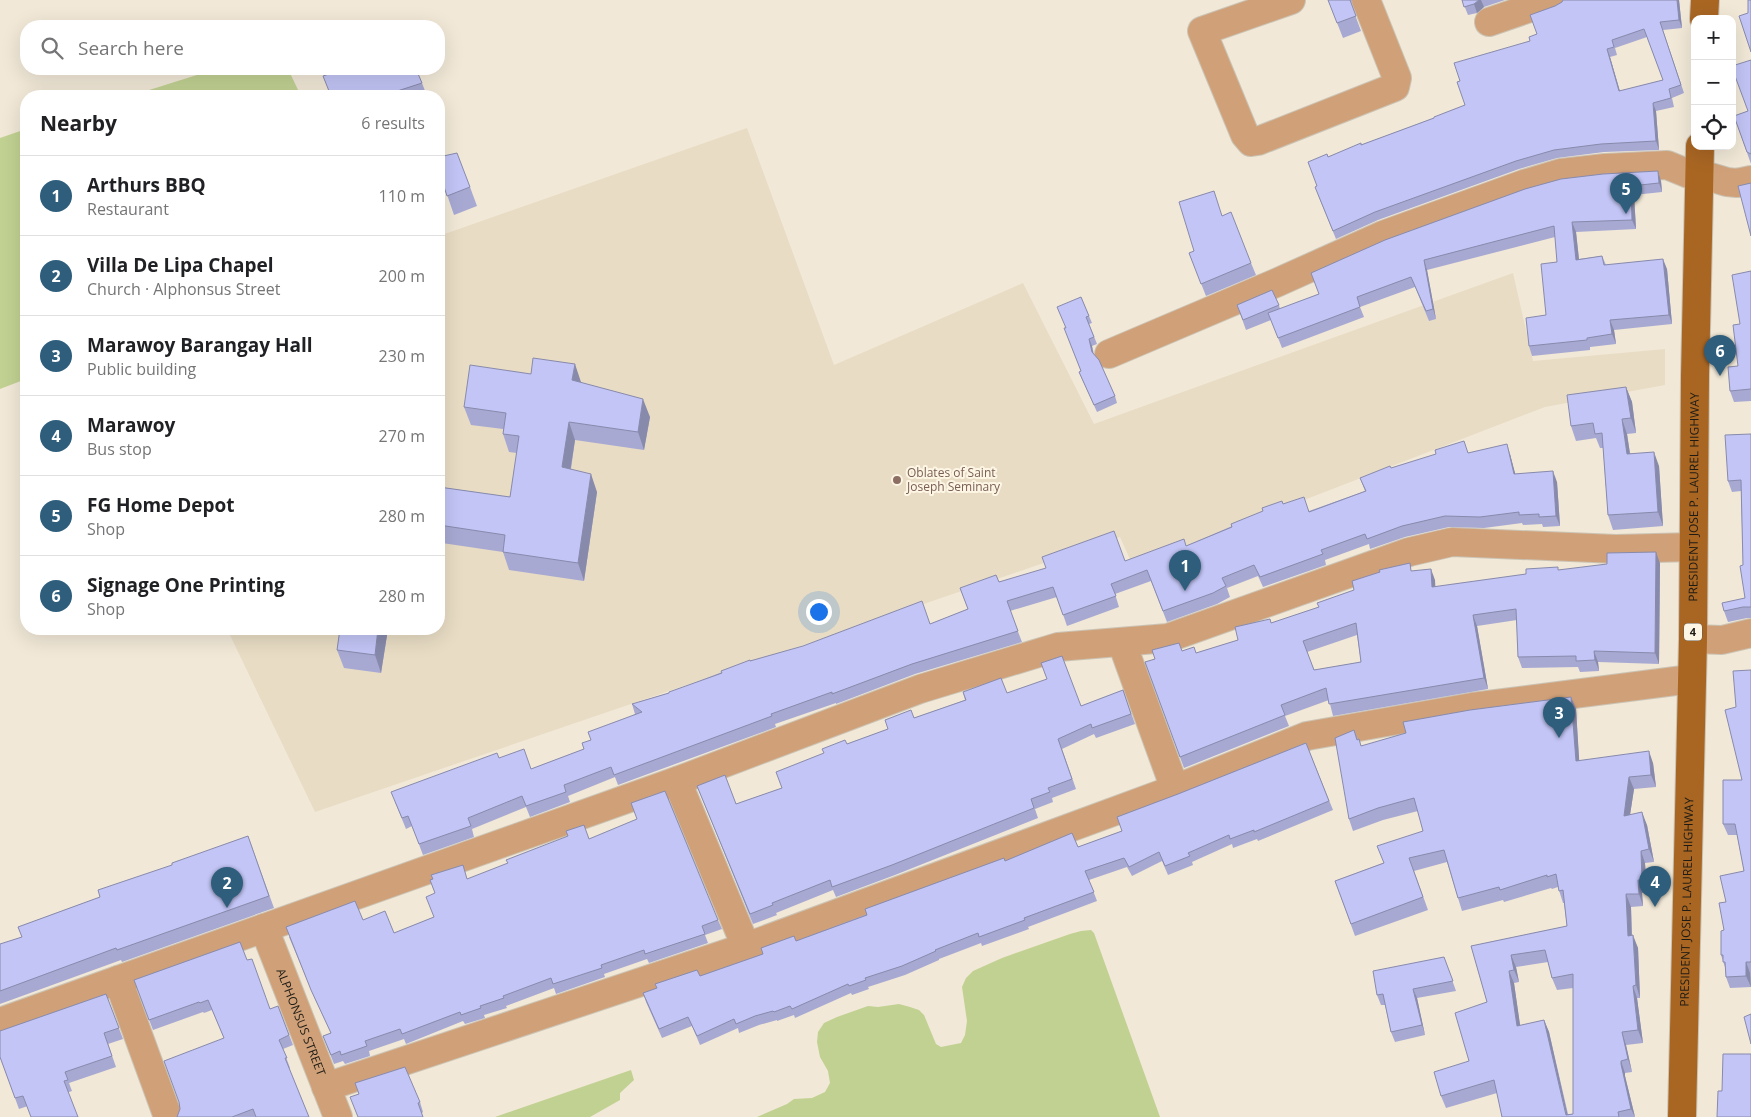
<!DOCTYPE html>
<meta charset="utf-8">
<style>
:root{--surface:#fff;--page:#f6f6f6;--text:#202124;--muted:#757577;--line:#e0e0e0;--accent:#2f5e7d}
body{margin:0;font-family:"Open Sans",sans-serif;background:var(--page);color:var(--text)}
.controls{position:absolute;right:15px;top:15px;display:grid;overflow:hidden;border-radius:10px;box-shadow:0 5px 20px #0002}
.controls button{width:45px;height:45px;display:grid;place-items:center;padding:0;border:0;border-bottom:1px solid var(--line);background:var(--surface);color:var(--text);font:25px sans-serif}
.you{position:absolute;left:818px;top:611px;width:18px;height:18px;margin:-12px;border:4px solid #fff;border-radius:50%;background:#1a73e8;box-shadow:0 0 0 8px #1a73e833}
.badge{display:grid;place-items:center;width:32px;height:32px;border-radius:50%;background:var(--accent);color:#fff;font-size:16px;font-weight:700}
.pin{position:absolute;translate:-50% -41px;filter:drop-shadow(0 1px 2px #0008)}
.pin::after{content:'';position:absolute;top:26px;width:18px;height:15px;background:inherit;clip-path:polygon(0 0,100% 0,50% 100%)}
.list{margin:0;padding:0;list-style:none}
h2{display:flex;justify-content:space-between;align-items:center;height:65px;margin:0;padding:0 20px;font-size:21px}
h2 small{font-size:16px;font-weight:400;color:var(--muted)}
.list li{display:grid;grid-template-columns:32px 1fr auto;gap:15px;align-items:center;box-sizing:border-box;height:80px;padding:0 20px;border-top:1px solid var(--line)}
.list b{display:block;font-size:19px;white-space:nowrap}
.list p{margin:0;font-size:16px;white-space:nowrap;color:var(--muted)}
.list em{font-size:16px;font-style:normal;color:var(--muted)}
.icon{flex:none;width:28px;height:28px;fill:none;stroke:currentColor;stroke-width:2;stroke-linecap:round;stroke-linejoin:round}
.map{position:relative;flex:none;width:1751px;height:1117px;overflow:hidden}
.search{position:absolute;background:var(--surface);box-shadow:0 5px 20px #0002;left:20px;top:20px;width:425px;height:55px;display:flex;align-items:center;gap:12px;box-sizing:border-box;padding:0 18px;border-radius:20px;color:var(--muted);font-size:19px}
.panel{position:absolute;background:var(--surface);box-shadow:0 5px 20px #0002;left:20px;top:90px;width:425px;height:545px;border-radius:20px}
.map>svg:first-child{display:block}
</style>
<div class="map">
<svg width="1751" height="1117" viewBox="0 0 1751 1117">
<rect width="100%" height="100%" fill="#f1e8d7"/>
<polygon fill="#e8dcc4" points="747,128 834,365 1023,283 1094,424 1513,273 1533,361 1665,349 1665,385 1545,407 1133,566 1120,537 315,812 227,629 439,629 439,236"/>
<g fill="#c1d192">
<polygon points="216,69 288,69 301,96 130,96"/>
<polygon points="26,129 26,379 0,389 0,138"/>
<polygon points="1091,930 1094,933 1160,1117 757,1117 787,1104 794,1099 812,1098 825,1092 830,1083 828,1071 820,1057 817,1042 818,1032 824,1023 837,1017 868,1006 878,1007 899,1004 910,1007 919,1010 924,1015 936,1044 941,1047 961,1043 965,1035 967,1021 962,987 966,978 973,971 1002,958 1070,934 1081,931"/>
<polygon points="631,1070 634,1080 620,1093 620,1100 590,1117 495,1117"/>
</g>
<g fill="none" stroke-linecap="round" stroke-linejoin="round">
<g stroke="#cbc3b4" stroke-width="30">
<g id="minor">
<polyline points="1291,0 1202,31 1245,135 1251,142 1258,141 1395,87 1397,78 1366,0"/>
<polyline points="1489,22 1553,0"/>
<polyline points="1109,354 1276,283 1383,235 1524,184 1561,173 1605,168 1667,165 1689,174 1710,177 1727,182 1737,183 1751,180"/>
<polyline points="1693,639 1722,640 1751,633"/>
<polyline points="1122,643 1175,789"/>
<polyline points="677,781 746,947"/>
<path id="s1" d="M 264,928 L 338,1117"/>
<polyline points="118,980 168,1117"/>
<polyline points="0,1022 677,781 920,689 1058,647 1168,638 1409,552 1452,542 1616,549 1693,547"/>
<polyline points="326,1087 746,947 1175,789 1307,736 1472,707 1691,679"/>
</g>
</g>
<g stroke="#cbc3b4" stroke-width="30">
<g id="major">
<polyline points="1704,19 1705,0"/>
<path id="s2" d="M 1682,1117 L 1693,639 L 1695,376 L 1700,146"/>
</g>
</g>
<use href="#minor" stroke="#d0a179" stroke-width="28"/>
<use href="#major" stroke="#a96623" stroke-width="28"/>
</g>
<g fill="#a7a9d3" fill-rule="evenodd">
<polygon points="1328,0 1352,0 1351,4 1361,31 1343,38"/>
<polygon points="1462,0 1505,0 1484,7 1477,13 1468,15"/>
<path d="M 1563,0 L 1679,0 L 1682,28 L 1663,30 L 1684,93 L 1672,98 L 1674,107 L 1656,111 L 1659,150 L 1604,152 L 1557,158 L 1519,169 L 1378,220 L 1336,239 L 1318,195 L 1317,186 L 1328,157 L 1434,118 L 1465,105 L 1460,81 L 1530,41 L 1537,34 L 1555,6 L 1562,2 ZM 1647,37 L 1663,80 L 1620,91 L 1610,57 L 1617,55 L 1615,48 Z"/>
<polygon points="1751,60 1751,164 1734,116 1748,111"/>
<polygon points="422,83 427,96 331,96"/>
<polygon points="439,171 470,187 477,206 454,215"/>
<polygon points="1661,181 1662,192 1634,195 1636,229 1576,232 1579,259 1602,256 1606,265 1667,269 1672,324 1614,330 1616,344 1590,347 1590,350 1532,356 1529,346 1546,315 1557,262 1555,237 1427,270 1436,319 1429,321 1415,287 1360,307 1364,317 1282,348 1271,320 1246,330 1237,305 1279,305 1280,309 1319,294 1525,189"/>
<polygon points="1222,216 1251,263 1256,275 1206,296 1189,253 1194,251"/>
<polygon points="1751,271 1751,401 1734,402 1730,391 1738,366 1740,324"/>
<polygon points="1081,297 1092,323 1089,324 1097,344 1092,346 1094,354 1115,396 1117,403 1097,412 1082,379 1079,372 1081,371 1065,328"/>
<polygon points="581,382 581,383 650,417 644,450 575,440 571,469 597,492 584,581 509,570 503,552 442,543 439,560 439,487 510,497 517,453 509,452 503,434 503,429 471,425 464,407"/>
<polygon points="1626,387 1632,402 1636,433 1627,434 1630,453 1659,466 1663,526 1613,530 1608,515 1603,448 1600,448 1596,438 1576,441 1571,426"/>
<polygon points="1751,434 1751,618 1747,618 1728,622 1724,611 1745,598 1743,565 1741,491 1732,492 1728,481"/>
<polygon points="1469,453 1510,454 1515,474 1557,482 1560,526 1543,527 1542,524 1523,525 1522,523 1484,528 1449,527 1405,537 1370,549 1369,544 1325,560 1326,565 1263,587 1258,576 1227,588 1230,597 1217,604 1167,622 1151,581 1115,594 1119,607 1067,626 1057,597 1010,611 1022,642 915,674 836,704 836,703 775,724 776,727 618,785 615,777 568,796 570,802 530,817 526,807 472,829 474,837 423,855 412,826 406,829 395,802 499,758 531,769 584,749 591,740 635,714 632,704 669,693 750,661 930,624 968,609 960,588 1125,561 1186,546 1283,504 1309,511 1365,491 1360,478 1391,468"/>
<path d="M 1660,563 L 1659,664 L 1598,662 L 1599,671 L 1580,672 L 1578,667 L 1522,668 L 1518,657 L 1517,620 L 1477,626 L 1488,689 L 1333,716 L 1329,700 L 1285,716 L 1289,726 L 1184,768 L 1145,662 L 1182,651 L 1196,653 L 1238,640 L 1272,623 L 1319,607 L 1412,571 L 1435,580 L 1435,587 L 1559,570 ZM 1357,635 L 1361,662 L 1314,670 L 1307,652 Z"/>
<polygon points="340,629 388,629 381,673 344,668 337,650"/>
<polygon points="1751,670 1751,987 1730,988 1726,977 1725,967 1721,955 1724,930 1726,902 1744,871 1737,835 1728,835 1723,824 1742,780 1736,707"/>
<polygon points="1123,690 1135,724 1096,738 1094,734 1062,749 1076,789 1052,798 1053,802 1035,809 1038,818 895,875 836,897 833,890 776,913 777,915 753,924 697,786 736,804 782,788 847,744 888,729 914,718 965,700 963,692 1007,693 1081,706"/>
<path d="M 1571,697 L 1576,709 L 1579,761 L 1653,763 L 1656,787 L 1634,789 L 1630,815 L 1647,825 L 1654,862 L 1645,863 L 1647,893 L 1642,893 L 1643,906 L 1631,907 L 1632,936 L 1638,948 L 1640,998 L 1637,998 L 1643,1043 L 1626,1045 L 1632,1072 L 1625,1073 L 1625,1076 L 1635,1117 L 1502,1117 L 1497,1093 L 1446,1108 L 1441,1096 L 1469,1061 L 1487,1002 L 1471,946 L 1567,926 L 1564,903 L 1563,903 L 1558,887 L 1552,889 L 1551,888 L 1504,902 L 1503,900 L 1462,911 L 1458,898 L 1447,862 L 1414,871 L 1428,910 L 1355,936 L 1335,881 L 1383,863 L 1423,831 L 1418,811 L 1383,820 L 1353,831 L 1349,819 L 1354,730 L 1361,746 ZM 1548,962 L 1552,978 L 1557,990 L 1573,988 L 1573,1114 L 1568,1114 L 1549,1032 L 1544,1020 L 1520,1026 L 1514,983 L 1519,982 L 1516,967 Z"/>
<polygon points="1306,743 1333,810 1258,841 1257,839 1233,848 1232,844 1192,862 1193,865 1168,875 1162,861 1132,876 1127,867 1089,880 1097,901 1028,927 1029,929 982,946 981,943 939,959 939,960 905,975 868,987 869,989 852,995 851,993 795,1018 794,1015 777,1021 777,1020 759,1025 739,1033 738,1028 700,1045 692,1026 662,1038 646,1002 643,993 700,976 763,954 1005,861 1078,847 1122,831 1178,794"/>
<polygon points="248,836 274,908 122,962 121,960 0,1004 0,944 22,937 18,927 100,897 172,865"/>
<polygon points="589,839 718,920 722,929 705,935 708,943 649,963 647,959 604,974 605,977 556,994 554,988 506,1006 507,1008 484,1015 485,1018 465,1024 463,1021 406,1044 404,1039 369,1051 370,1056 345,1064 343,1061 334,1064 323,1036 331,1033 315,999 289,937 363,920 394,933 434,917 435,893 430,880 467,879"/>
<polygon points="1444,957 1456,991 1417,998 1425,1035 1395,1042 1391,1032 1385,1005 1381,1005 1377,995"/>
<polygon points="247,960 270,1009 278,1006 293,1045 283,1049 290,1068 289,1068 309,1117 177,1117 180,1109 179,1102 224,1038 212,1010 204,1013 203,1012 153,1030 134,980"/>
<polygon points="106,994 123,1039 108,1044 116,1067 69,1083 72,1091 19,1109 0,1057"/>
<polygon points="420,1102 423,1112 422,1113 357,1117"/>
</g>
<g fill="#888aac">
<polygon points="1479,0 1481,0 1484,7 1477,13 1474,4"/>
<polygon points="1677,0 1679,0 1682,28 1679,20"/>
<polygon points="1607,49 1610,57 1622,99 1619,91"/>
<polygon points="1653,103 1656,111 1659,150 1656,141"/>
<polygon points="1658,171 1661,181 1662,192 1659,183"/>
<polygon points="1631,186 1634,195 1636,229 1632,220"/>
<polygon points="1572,222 1576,232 1580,269 1576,260"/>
<polygon points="1663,259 1667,269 1672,324 1669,315"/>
<polygon points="1424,260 1427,270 1436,319 1433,309"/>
<polygon points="1610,320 1614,330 1616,344 1612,334"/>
<polygon points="1089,339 1092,346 1094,360 1092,352"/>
<polygon points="575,364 581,382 579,398 572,380"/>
<polygon points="1626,387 1632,402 1636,433 1631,418"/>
<polygon points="643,399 650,417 644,450 638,432"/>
<polygon points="1622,419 1627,434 1632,468 1627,454"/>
<polygon points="569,422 575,440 568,485 562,467"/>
<polygon points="1507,444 1510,454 1518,484 1514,474"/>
<polygon points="1654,452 1659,466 1663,526 1658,512"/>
<polygon points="1553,471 1557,482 1560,526 1556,516"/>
<polygon points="591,474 597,492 584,581 578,563"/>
<polygon points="439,535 442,543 439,560"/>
<polygon points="1656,552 1660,563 1659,664 1655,653"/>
<polygon points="1431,569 1435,580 1436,598 1432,587"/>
<polygon points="1473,615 1477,626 1488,689 1484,678"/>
<polygon points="378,629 388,629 381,673 375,655"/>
<polygon points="1594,651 1598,662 1599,671 1595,660"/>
<polygon points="1571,697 1576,709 1580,773 1576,761"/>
<polygon points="1649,751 1653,763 1656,787 1651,775"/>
<polygon points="1629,777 1634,789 1628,828 1624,816"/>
<polygon points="1642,812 1647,825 1654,862 1649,849"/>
<polygon points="1641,851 1645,863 1647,893 1642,880"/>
<polygon points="1638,880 1642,893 1643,906 1639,894"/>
<polygon points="1626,894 1631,907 1632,948 1628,936"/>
<polygon points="1633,935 1638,948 1640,998 1636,985"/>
<polygon points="1511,955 1516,967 1519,982 1514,970"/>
<polygon points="1746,962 1750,973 1751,987 1746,976"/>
<polygon points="1509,971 1514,983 1522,1038 1517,1026"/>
<polygon points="1633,986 1637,998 1643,1043 1638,1030"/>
<polygon points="1413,989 1417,998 1425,1035 1422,1025"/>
<polygon points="1544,1020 1549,1032 1568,1117 1567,1117"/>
<polygon points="1622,1032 1626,1045 1632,1072 1628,1059"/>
<polygon points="1621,1061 1625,1073 1625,1076 1635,1117 1631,1109 1621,1064"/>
</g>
<g fill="#c2c5f5" stroke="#888aac" fill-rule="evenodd">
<polygon points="1328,0 1350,0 1356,16 1337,23"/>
<polygon points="1462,0 1479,0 1474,4 1464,7"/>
<path d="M 1563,0 L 1677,0 L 1679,20 L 1660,22 L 1681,85 L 1669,89 L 1671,98 L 1653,103 L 1656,141 L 1601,144 L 1554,150 L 1516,161 L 1375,212 L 1333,231 L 1315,187 L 1317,186 L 1308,162 L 1327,154 L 1328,157 L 1361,143 L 1361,145 L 1434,118 L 1434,117 L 1465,105 L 1457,82 L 1460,81 L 1454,63 L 1530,41 L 1529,37 L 1537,34 L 1530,15 L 1555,6 L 1562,2 ZM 1644,29 L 1663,80 L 1619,91 L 1607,49 L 1614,47 L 1612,40 Z"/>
<polygon points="1748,0 1751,0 1751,52 1739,16 1748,13"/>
<polygon points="1751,60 1751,154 1747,152 1734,116 1748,111 1732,68 1732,66"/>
<polygon points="344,69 416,69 422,83 382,96 331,96 323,76"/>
<polygon points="457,153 470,187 447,196 439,171 439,157"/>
<polygon points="1658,171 1659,183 1631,186 1632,220 1572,222 1576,260 1602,256 1604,265 1663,259 1669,315 1610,320 1612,334 1587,338 1587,340 1529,346 1526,318 1546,315 1541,264 1557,262 1554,226 1424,260 1433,309 1426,311 1411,277 1357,297 1360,307 1278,338 1268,313 1319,294 1311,273 1385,240 1525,189 1561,179 1603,174"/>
<polygon points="1751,183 1751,236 1738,186"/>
<polygon points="1214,191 1222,216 1231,212 1251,263 1201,284 1189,253 1194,251 1179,202"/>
<polygon points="1751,271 1751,389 1730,391 1728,367 1738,366 1733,325 1740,324 1732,275"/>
<polygon points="1272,290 1279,305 1243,320 1237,305"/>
<polygon points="1081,297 1089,316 1086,317 1094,337 1089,339 1092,352 1099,360 1115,396 1094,405 1079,372 1081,371 1064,328 1066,328 1057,307"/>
<polygon points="533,358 575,364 572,380 643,399 638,432 569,422 562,467 591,474 578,563 503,552 505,535 439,525 439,487 510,497 519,436 503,434 506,413 464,407 470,365 531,374"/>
<polygon points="1626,387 1631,418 1622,419 1627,454 1654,452 1658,512 1608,515 1602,433 1595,434 1593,423 1571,426 1567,395"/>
<polygon points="1751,434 1751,607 1743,607 1724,611 1722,603 1745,598 1740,566 1743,565 1741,480 1728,481 1725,435"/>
<polygon points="1464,441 1468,453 1507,444 1514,474 1553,471 1556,516 1539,517 1539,514 1519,515 1519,512 1480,517 1445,516 1402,526 1367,539 1365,534 1321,550 1323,554 1260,577 1254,565 1222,578 1226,586 1213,593 1163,611 1147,570 1111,584 1116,596 1063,615 1053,587 1007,601 1018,631 912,664 832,694 832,692 771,714 772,716 614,775 611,767 564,785 566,792 526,806 522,796 468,818 471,826 419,844 408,816 402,818 391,792 497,753 499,758 524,749 531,769 584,749 582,743 591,740 588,732 642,712 632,704 669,693 669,692 722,673 721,671 750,660 750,661 803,646 922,601 930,624 968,609 960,588 996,575 999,582 1046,568 1042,557 1114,531 1125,561 1184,539 1186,546 1232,527 1231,524 1263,511 1262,508 1282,501 1283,504 1304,497 1309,512 1366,491 1360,478 1390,466 1391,468 1436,454 1435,450"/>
<path d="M 1656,552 L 1655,653 L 1594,651 L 1595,660 L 1576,661 L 1576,656 L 1518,657 L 1516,609 L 1473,615 L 1484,678 L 1329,704 L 1326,688 L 1281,705 L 1285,715 L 1180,757 L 1145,662 L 1155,659 L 1152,650 L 1179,643 L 1182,651 L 1194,647 L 1196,653 L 1238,640 L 1235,627 L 1270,619 L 1271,623 L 1319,607 L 1317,603 L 1354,590 L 1352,581 L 1380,572 L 1379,570 L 1410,563 L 1411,571 L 1431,569 L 1432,587 L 1526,574 L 1526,569 L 1558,567 L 1558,570 L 1607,564 L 1607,553 ZM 1356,623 L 1361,662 L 1314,670 L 1303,641 Z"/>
<polygon points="340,629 378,629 375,655 337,650"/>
<polygon points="1062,656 1081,706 1123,690 1131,714 1092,728 1091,724 1058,739 1072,779 1048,788 1050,792 1031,799 1034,808 892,865 832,887 830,880 772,903 773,905 750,914 697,786 725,775 736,804 782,788 776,772 824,753 822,749 845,740 847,744 888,729 885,720 911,710 914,718 966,700 963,692 1001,678 1007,693 1047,679 1041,663"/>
<polygon points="1751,670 1751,962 1746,962 1746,976 1726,977 1725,962 1723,962 1723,955 1721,955 1721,931 1724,930 1719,903 1726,902 1720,876 1744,871 1735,824 1723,824 1723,780 1742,780 1725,710 1736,707 1733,671"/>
<path d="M 1571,697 L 1576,761 L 1649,751 L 1651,775 L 1629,777 L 1624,816 L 1642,812 L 1649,849 L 1641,851 L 1642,880 L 1638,880 L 1639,894 L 1626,894 L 1628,936 L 1633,935 L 1636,985 L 1633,986 L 1638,1030 L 1622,1032 L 1628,1059 L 1621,1061 L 1621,1064 L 1631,1109 L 1618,1112 L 1619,1117 L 1502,1117 L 1494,1080 L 1441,1096 L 1434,1072 L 1469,1061 L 1455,1013 L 1487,1002 L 1471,946 L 1567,926 L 1563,890 L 1559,891 L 1556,874 L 1547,877 L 1547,875 L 1500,890 L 1499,887 L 1458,898 L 1444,850 L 1409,858 L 1423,897 L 1351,924 L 1335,881 L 1384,863 L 1377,846 L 1423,831 L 1414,798 L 1378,808 L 1349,819 L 1335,738 L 1354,730 L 1357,740 L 1359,739 L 1361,746 L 1406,733 L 1403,722 L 1470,710 ZM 1545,950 L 1552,978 L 1573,974 L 1573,1114 L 1566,1115 L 1544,1020 L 1517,1026 L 1509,971 L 1514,970 L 1511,955 Z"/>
<polygon points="1306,743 1329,801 1254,832 1254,830 1230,839 1229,835 1188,853 1190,856 1165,866 1159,852 1129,867 1124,858 1085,871 1094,892 1024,918 1025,920 979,937 978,933 935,950 936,951 902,966 865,978 866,980 849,986 848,984 792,1009 790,1006 774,1012 773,1011 755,1016 736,1024 734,1019 697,1036 688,1017 659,1029 643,993 657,988 655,984 697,970 700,976 763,954 761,948 794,936 796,941 867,915 865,909 1004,858 1005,861 1072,833 1078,847 1122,831 1117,817 1178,794"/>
<polygon points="665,791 718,920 702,926 705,934 645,954 644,950 601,965 602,968 553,984 551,978 503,996 504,998 480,1006 481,1008 461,1015 460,1012 402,1034 400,1029 365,1041 367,1046 341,1055 340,1051 331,1055 323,1036 331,1033 311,990 286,927 355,901 363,920 385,911 394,933 434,917 426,897 435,893 430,880 433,879 431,875 463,865 467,879 508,863 506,860 568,836 566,831 584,825 589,839 637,819 631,803"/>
<polygon points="248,836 269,896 117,950 116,948 0,991 0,944 22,937 18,927 100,897 98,890 172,865 172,863"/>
<polygon points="240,942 247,960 252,959 270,1009 278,1006 289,1035 279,1040 287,1058 285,1058 309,1117 256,1117 253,1109 232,1117 177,1117 180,1109 179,1102 164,1061 224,1038 208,1000 200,1003 199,1002 149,1020 134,980"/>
<polygon points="1444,957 1453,981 1413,989 1422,1025 1391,1032 1383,994 1377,995 1373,971"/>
<polygon points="106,994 119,1028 104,1033 112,1056 65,1072 68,1080 64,1081 78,1117 31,1117 23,1096 15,1098 0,1057 0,1031"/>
<polygon points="1751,1014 1751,1044 1744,1017"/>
<polygon points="1723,1054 1751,1054 1751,1117 1717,1117 1718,1091 1722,1091"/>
<polygon points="405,1067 420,1102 418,1103 423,1117 358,1117 350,1097 359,1094 355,1083"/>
</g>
<circle fill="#8d6e63" stroke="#fef6e5" stroke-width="2" cx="897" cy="480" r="5"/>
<g text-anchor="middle" stroke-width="4" stroke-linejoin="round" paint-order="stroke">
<rect fill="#fef6e5" stroke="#615d53" stroke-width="1" x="1684" y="623.5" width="18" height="17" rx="4"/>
<g font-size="11" font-weight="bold" fill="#1e1b15">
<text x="1693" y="636">4</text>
</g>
<g font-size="12" fill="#785e54" stroke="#fef6e5" text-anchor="start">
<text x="907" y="477">Oblates of Saint<tspan x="907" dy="14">Joseph Seminary</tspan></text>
</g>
<g font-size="12" fill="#1e1b15" stroke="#fef6e5">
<text dy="4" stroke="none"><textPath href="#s2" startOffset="620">PRESIDENT JOSE P. LAUREL HIGHWAY</textPath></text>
<text dy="4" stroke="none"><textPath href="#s2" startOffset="215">PRESIDENT JOSE P. LAUREL HIGHWAY</textPath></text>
<text dy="4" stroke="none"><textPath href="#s1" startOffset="101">ALPHONSUS STREET</textPath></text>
</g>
</g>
</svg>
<div class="controls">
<button>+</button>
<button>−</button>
<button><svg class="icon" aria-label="locate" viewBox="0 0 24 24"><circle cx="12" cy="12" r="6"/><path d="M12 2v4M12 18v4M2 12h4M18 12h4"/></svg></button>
</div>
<div class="you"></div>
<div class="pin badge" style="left:1185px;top:591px">1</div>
<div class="pin badge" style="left:227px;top:908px">2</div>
<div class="pin badge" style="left:1559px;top:738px">3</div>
<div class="pin badge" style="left:1655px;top:907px">4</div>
<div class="pin badge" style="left:1626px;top:214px">5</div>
<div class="pin badge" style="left:1720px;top:376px">6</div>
<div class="search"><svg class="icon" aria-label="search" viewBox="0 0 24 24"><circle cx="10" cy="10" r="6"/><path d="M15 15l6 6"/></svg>Search here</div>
<section class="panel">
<h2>Nearby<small>6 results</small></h2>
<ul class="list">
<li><span class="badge">1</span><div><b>Arthurs BBQ</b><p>Restaurant</p></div><em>110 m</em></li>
<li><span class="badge">2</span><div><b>Villa De Lipa Chapel</b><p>Church · Alphonsus Street</p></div><em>200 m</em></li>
<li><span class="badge">3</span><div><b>Marawoy Barangay Hall</b><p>Public building</p></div><em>230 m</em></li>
<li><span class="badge">4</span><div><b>Marawoy</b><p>Bus stop</p></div><em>270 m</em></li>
<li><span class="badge">5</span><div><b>FG Home Depot</b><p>Shop</p></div><em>280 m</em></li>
<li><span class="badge">6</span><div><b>Signage One Printing</b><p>Shop</p></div><em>280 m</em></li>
</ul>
</section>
</div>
